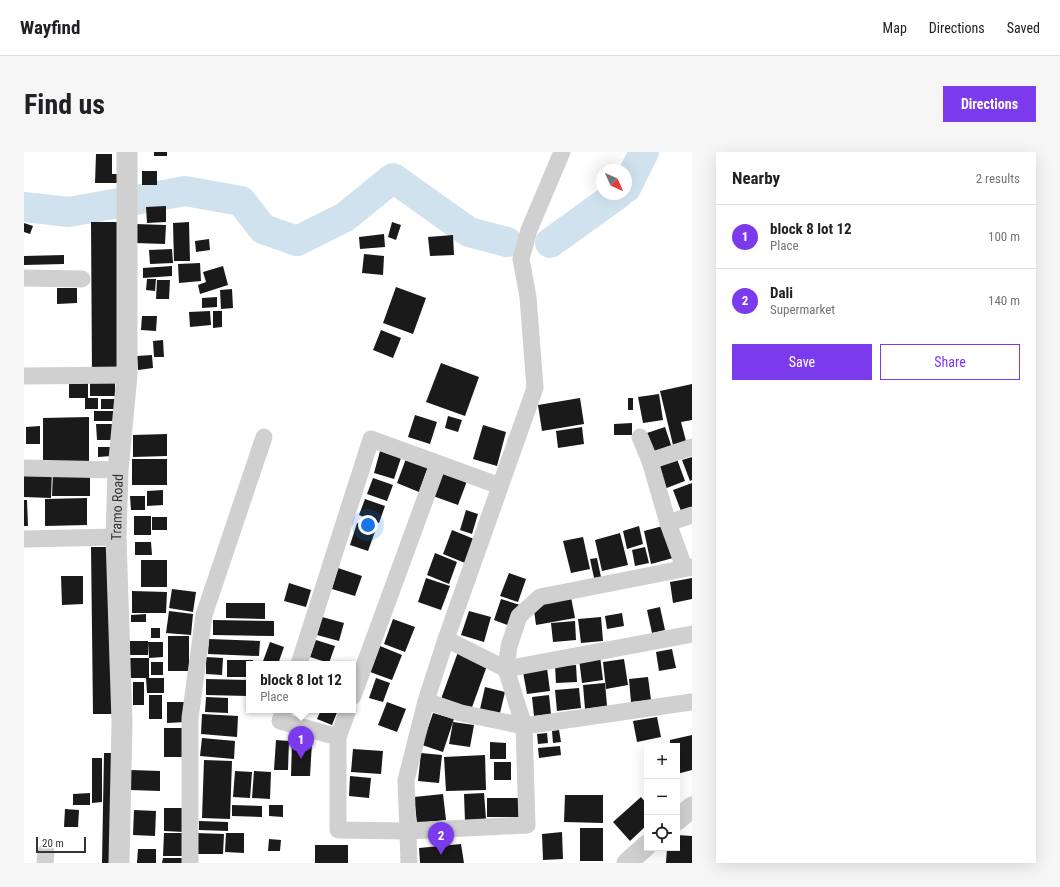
<!DOCTYPE html>
<meta charset="utf-8">
<style>
:root{--surface:#fff;--page:#f6f6f6;--text:#202124;--muted:#757577;--line:#e0e0e0;--accent:#7c3aed}
body{margin:0;font-family:"Roboto Condensed",sans-serif;background:var(--page);color:var(--text)}
.controls{position:absolute;right:12px;bottom:12px;display:grid;overflow:hidden;border-radius:0px;box-shadow:0 4px 16px #0002}
.controls button{width:36px;height:36px;display:grid;place-items:center;padding:0;border:0;border-bottom:1px solid var(--line);background:var(--surface);color:var(--text);font:20px sans-serif}
.compass{position:absolute;left:572px;top:12px;width:36px;height:36px;border-radius:50%;background:var(--surface);box-shadow:0 4px 16px #0002;rotate:135deg}
.scale{position:absolute;left:12px;bottom:10px;width:50px;box-sizing:border-box;padding-left:4px;border:2px solid #333;border-top:0;font-size:11px;line-height:14px;white-space:nowrap;color:#333;-webkit-text-stroke:3px #fff;paint-order:stroke}
.you{position:absolute;left:344px;top:373px;width:14px;height:14px;margin:-10px;border:3px solid #fff;border-radius:50%;background:#1a73e8;box-shadow:0 0 0 6px #1a73e833}
.badge{display:grid;place-items:center;width:26px;height:26px;border-radius:50%;background:var(--accent);color:#fff;font-size:13px;font-weight:700}
.pin{position:absolute;translate:-50% -33px;filter:drop-shadow(0 1px 2px #0008)}
.pin::after{content:'';position:absolute;top:21px;width:14px;height:12px;background:inherit;clip-path:polygon(0 0,100% 0,50% 100%)}
.popup{position:absolute;left:222px;top:509px;width:110px;height:52px;box-sizing:border-box;display:grid;place-content:center;border-radius:0px;background:var(--surface);filter:drop-shadow(0 1px 3px #0005);font-size:13px;white-space:nowrap;color:var(--muted)}
.popup b{font-size:15px;color:var(--text)}
.popup::after{content:'';position:absolute;left:50%;top:100%;margin-left:-8px;border:8px solid transparent;border-top-color:var(--surface)}
.list{margin:0;padding:0;list-style:none}
h2{display:flex;justify-content:space-between;align-items:center;height:52px;margin:0;padding:0 16px;font-size:17px}
h2 small{font-size:13px;font-weight:400;color:var(--muted)}
.list li{display:grid;grid-template-columns:26px 1fr auto;gap:12px;align-items:center;box-sizing:border-box;height:64px;padding:0 16px;border-top:1px solid var(--line)}
.list b{display:block;font-size:15px;white-space:nowrap}
.list p{margin:0;font-size:13px;white-space:nowrap;color:var(--muted)}
.list em{font-size:13px;font-style:normal;color:var(--muted)}
.actions{display:flex;gap:8px;padding:12px 16px}
.actions a{flex:1;padding:9px 0;border:1px solid var(--accent);border-radius:0px;text-align:center;font-size:14px;color:var(--accent)}
.actions .main{background:var(--accent);color:#fff}
.icon{flex:none;width:22px;height:22px;fill:none;stroke:currentColor;stroke-width:2;stroke-linecap:round;stroke-linejoin:round}
.map{position:relative;flex:none;width:668px;height:711px;overflow:hidden;border-radius:0px}
header{display:flex;align-items:center;gap:24px;box-sizing:border-box;height:56px;padding:0 20px;background:var(--surface);border-bottom:1px solid var(--line)}
header strong{font-size:19px}
nav{display:flex;gap:22px;margin-inline-start:auto;font-size:14px}
.intro{display:flex;align-items:center;justify-content:space-between;box-sizing:border-box;height:96px;padding:0 24px}
h1{margin:0;font-size:28px}
.button{padding:10px 18px;border-radius:0px;background:var(--accent);color:#fff;font-size:14px;font-weight:700}
main{display:flex;gap:24px;padding:0 24px}
aside{flex:1;background:var(--surface);border-radius:0px;box-shadow:0 4px 16px #0002}
.map>svg:first-child{display:block}
</style>
<header>
<strong>Wayfind</strong>
<nav><a>Map</a><a>Directions</a><a>Saved</a></nav>
</header>
<div class="intro"><h1>Find us</h1><a class="button">Directions</a></div>
<main>
<div class="map">
<svg width="668" height="711" viewBox="0 0 668 711">
<rect width="100%" height="100%" fill="#fff"/>
<g fill="none" stroke-linecap="round" stroke-linejoin="round">
<g stroke="#cfe2ee" stroke-width="30">
<polyline points="602,36 620,0"/>
<polyline points="0,55 45,60 161,39 217,49 239,77 273,89 321,65 369,26 445,80 483,90"/>
<polyline points="526,91 594,42"/>
</g>
</g>
<g fill="#1a1a1a">
<rect x="130" y="0" width="13" height="4"/>
<polygon points="72,2 88,2 88,22 96,22 95,31 71,31"/>
<rect x="118" y="19" width="15" height="14"/>
<polygon points="142,54 142,70 123,71 122,55"/>
<polygon points="67,70 99,70 101,221 68,222"/>
<polygon points="165,70 166,109 150,109 149,71"/>
<polygon points="368,70 377,73 372,88 364,85"/>
<polygon points="0,71 9,74 6,82 0,80"/>
<polygon points="111,72 142,73 141,92 110,91"/>
<polygon points="360,82 361,95 336,97 335,85"/>
<polygon points="429,83 430,103 406,104 404,85"/>
<polygon points="185,87 186,98 172,100 171,89"/>
<polygon points="148,97 149,111 126,112 125,98"/>
<polygon points="340,102 360,104 359,123 338,121"/>
<polygon points="40,103 40,112 0,113 0,104"/>
<polygon points="176,111 177,129 155,131 154,112"/>
<polygon points="148,114 148,124 119,126 119,116"/>
<polygon points="199,114 204,133 176,142 174,133 182,130 179,120"/>
<polygon points="123,127 132,127 131,139 122,138"/>
<polygon points="133,128 146,128 145,147 132,147"/>
<polygon points="372,135 402,146 389,182 359,171"/>
<polygon points="33,136 53,136 53,151 33,152"/>
<polygon points="208,137 209,156 197,157 196,138"/>
<polygon points="193,145 193,155 178,156 178,146"/>
<polygon points="186,159 187,173 166,175 165,160"/>
<polygon points="189,159 198,159 198,175 189,176"/>
<polygon points="118,164 133,164 132,179 117,178"/>
<polygon points="357,178 377,186 369,206 349,198"/>
<polygon points="139,188 140,205 130,205 129,189"/>
<polygon points="128,203 129,216 114,218 113,204"/>
<polygon points="417,211 455,225 441,264 402,250"/>
<polygon points="91,224 91,244 66,244 66,225"/>
<polygon points="64,227 64,246 74,246 74,257 61,257 61,246 45,246 45,228"/>
<polygon points="668,232 668,268 657,270 662,289 649,293 636,239"/>
<polygon points="635,242 639,268 619,271 614,245"/>
<polygon points="556,246 560,272 518,279 514,253"/>
<rect x="604" y="246" width="5" height="12"/>
<rect x="77" y="247" width="20" height="10"/>
<polygon points="70,259 89,259 90,269 70,269"/>
<polygon points="391,263 413,270 406,292 384,285"/>
<polygon points="424,264 438,268 434,280 421,276"/>
<polygon points="65,265 65,313 19,314 19,266"/>
<polygon points="608,271 608,283 590,283 590,272"/>
<polygon points="72,272 92,272 92,288 73,288"/>
<polygon points="459,273 482,280 473,314 449,307"/>
<polygon points="16,274 16,292 2,292 2,275"/>
<polygon points="558,275 560,292 534,296 532,279"/>
<polygon points="641,275 648,296 630,302 623,281"/>
<polygon points="143,282 143,304 109,305 109,283"/>
<polygon points="74,295 88,295 88,304 74,305"/>
<polygon points="356,299 377,306 370,327 350,321"/>
<polygon points="383,304 405,312 395,340 373,331"/>
<polygon points="668,305 668,328 666,329 658,308"/>
<rect x="108" y="307" width="35" height="26"/>
<polygon points="653,307 661,329 640,337 633,315"/>
<polygon points="0,319 28,319 27,346 0,345"/>
<polygon points="29,319 66,320 66,344 28,344"/>
<polygon points="418,320 443,329 434,353 409,344"/>
<polygon points="349,326 369,333 363,349 343,342"/>
<polygon points="668,331 668,355 657,359 649,338"/>
<polygon points="139,338 139,353 123,354 123,339"/>
<polygon points="106,344 121,344 121,358 107,358"/>
<polygon points="63,346 63,373 21,374 21,347"/>
<polygon points="341,347 361,354 355,371 335,363"/>
<polygon points="0,348 3,348 4,374 0,374"/>
<polygon points="442,358 454,362 448,382 436,378"/>
<rect x="110" y="364" width="17" height="19"/>
<rect x="128" y="365" width="15" height="13"/>
<polygon points="333,371 352,377 344,399 326,393"/>
<polygon points="615,374 619,392 603,397 599,379"/>
<polygon points="639,374 649,406 627,412 620,379"/>
<polygon points="428,378 450,387 441,411 419,402"/>
<polygon points="596,381 604,413 578,419 571,388"/>
<polygon points="559,385 566,417 547,421 539,389"/>
<polygon points="111,390 127,390 128,403 111,403"/>
<polygon points="67,395 92,395 93,562 69,562"/>
<polygon points="621,395 625,411 611,414 608,398"/>
<polygon points="411,401 433,410 425,432 403,423"/>
<polygon points="573,406 577,425 570,426 566,407"/>
<rect x="117" y="408" width="26" height="27"/>
<polygon points="314,416 338,424 331,444 308,437"/>
<polygon points="485,421 502,427 494,450 476,444"/>
<polygon points="37,424 59,424 59,452 38,453"/>
<polygon points="402,426 426,434 417,458 394,450"/>
<polygon points="668,426 668,447 649,451 646,430"/>
<polygon points="265,431 287,438 282,455 260,449"/>
<polygon points="148,437 172,440 169,460 145,456"/>
<polygon points="108,439 143,440 142,461 108,461"/>
<polygon points="547,445 551,466 512,473 509,451"/>
<polygon points="477,447 496,453 489,475 470,468"/>
<polygon points="202,451 241,451 241,467 202,466"/>
<polygon points="636,455 641,478 628,481 623,458"/>
<polygon points="145,459 169,462 167,483 142,481"/>
<polygon points="445,459 467,465 460,490 437,483"/>
<polygon points="598,461 600,474 583,477 581,464"/>
<polygon points="122,462 122,470 107,470 107,463"/>
<polygon points="298,465 320,471 315,489 293,483"/>
<polygon points="577,465 579,489 557,491 554,467"/>
<polygon points="369,467 391,475 381,500 360,492"/>
<polygon points="189,468 250,469 250,484 189,483"/>
<polygon points="551,469 552,488 529,490 527,471"/>
<rect x="127" y="476" width="9" height="10"/>
<rect x="144" y="484" width="21" height="35"/>
<polygon points="185,487 236,489 235,504 184,502"/>
<polygon points="292,488 311,494 305,511 286,505"/>
<rect x="106" y="489" width="18" height="14"/>
<polygon points="124,490 139,490 139,505 125,506"/>
<polygon points="246,490 260,495 254,512 238,512"/>
<polygon points="356,494 378,503 368,528 346,520"/>
<polygon points="648,497 652,516 635,519 632,500"/>
<polygon points="434,500 464,511 447,558 417,547"/>
<polygon points="576,504 579,528 558,531 555,507"/>
<polygon points="182,505 199,506 198,523 182,522"/>
<rect x="105" y="506" width="20" height="20"/>
<polygon points="600,507 604,533 582,537 579,510"/>
<polygon points="203,508 229,508 229,512 225,512 225,525 203,525"/>
<rect x="127" y="510" width="12" height="13"/>
<polygon points="552,513 553,530 532,531 531,514"/>
<polygon points="523,516 526,539 503,542 499,520"/>
<polygon points="624,525 627,548 607,550 605,527"/>
<polygon points="122,526 140,526 140,541 123,541"/>
<polygon points="352,526 366,531 359,550 345,546"/>
<polygon points="182,527 224,528 224,544 182,543"/>
<rect x="109" y="530" width="11" height="23"/>
<polygon points="581,531 583,554 561,557 559,533"/>
<polygon points="461,535 481,540 476,561 456,557"/>
<polygon points="555,536 557,556 533,559 531,538"/>
<rect x="125" y="543" width="13" height="24"/>
<polygon points="525,543 527,562 510,564 508,545"/>
<polygon points="182,545 204,546 204,561 181,560"/>
<polygon points="143,550 162,550 162,570 143,571"/>
<polygon points="363,550 382,557 373,580 354,573"/>
<polygon points="297,558 314,558 308,573 293,567"/>
<polygon points="409,561 430,567 419,600 398,593"/>
<polygon points="178,562 214,564 213,585 177,582"/>
<polygon points="633,565 637,585 613,590 609,569"/>
<polygon points="429,570 450,573 446,595 425,592"/>
<polygon points="140,576 165,576 166,605 140,605"/>
<polygon points="535,578 537,590 529,591 528,579"/>
<polygon points="523,581 524,591 514,592 513,582"/>
<polygon points="668,583 668,618 653,622 653,594 646,594 646,588"/>
<polygon points="178,586 211,589 210,607 176,604"/>
<polygon points="252,588 265,589 264,618 250,618"/>
<polygon points="268,590 288,591 286,624 267,624"/>
<polygon points="466,590 482,591 482,607 466,607"/>
<polygon points="536,594 537,603 515,606 514,596"/>
<polygon points="329,597 359,599 357,622 327,620"/>
<polygon points="80,601 91,601 89,711 78,711"/>
<polygon points="397,601 418,603 415,631 394,629"/>
<polygon points="461,603 462,638 422,639 420,605"/>
<polygon points="68,606 78,606 78,650 68,651"/>
<polygon points="180,608 208,609 206,667 178,666"/>
<rect x="470" y="610" width="17" height="18"/>
<polygon points="107,618 136,619 136,639 106,638"/>
<polygon points="211,619 228,620 226,646 209,645"/>
<polygon points="230,619 247,620 246,647 228,646"/>
<polygon points="326,624 347,626 345,646 325,644"/>
<polygon points="66,641 66,653 49,653 49,642"/>
<polygon points="460,641 462,667 441,669 440,642"/>
<polygon points="419,642 422,668 393,671 390,645"/>
<polygon points="541,643 579,643 579,671 540,670"/>
<polygon points="617,645 623,652 623,673 606,689 589,670"/>
<rect x="463" y="646" width="35" height="19"/>
<polygon points="208,653 238,654 238,665 208,664"/>
<polygon points="245,653 259,653 259,665 245,664"/>
<polygon points="140,656 161,656 160,680 140,679"/>
<polygon points="41,657 55,658 54,675 40,675"/>
<polygon points="110,658 132,659 131,684 109,683"/>
<polygon points="175,669 204,670 204,679 175,678"/>
<rect x="556" y="676" width="23" height="33"/>
<polygon points="538,680 539,707 519,708 518,682"/>
<polygon points="140,681 162,681 161,704 139,704"/>
<polygon points="172,681 200,682 199,702 172,702"/>
<polygon points="202,681 220,681 220,701 201,700"/>
<polygon points="653,683 668,684 668,711 642,711 643,696 653,696"/>
<polygon points="245,687 257,688 256,699 244,699"/>
<polygon points="437,692 440,711 396,711 395,696"/>
<rect x="291" y="693" width="33" height="18"/>
<polygon points="114,697 132,697 132,711 113,711"/>
<polygon points="139,706 162,706 162,711 138,711"/>
</g>
<g fill="none" stroke-linecap="round" stroke-linejoin="round">
<g stroke="#d0d0d0" stroke-width="17">
<polyline points="0,126 58,127"/>
<polyline points="0,224 103,223"/>
<polyline points="616,285 626,309 644,371 660,415"/>
<polyline points="626,309 668,295"/>
<polyline points="0,316 94,318"/>
<polyline points="644,371 668,363"/>
<polyline points="0,387 92,385"/>
<polyline points="422,487 482,517 668,482"/>
<polyline points="275,512 347,287 476,334"/>
<polyline points="329,544 414,312"/>
<polyline points="402,549 437,561 500,574 668,550"/>
<polyline points="260,558 256,569 314,585"/>
<polyline points="324,558 314,585 314,678 383,679 503,673 500,574 482,517 485,494 495,464 516,445 668,415"/>
<polyline points="21,711 22,700"/>
<polyline points="166,711 166,566 180,463 240,285"/>
<polyline points="385,711 382,628 402,549 422,487 511,236 504,145 497,107 505,78 538,0"/>
</g>
<g stroke="#d0d0d0" stroke-width="21">
<polyline points="653,668 668,655"/>
<path id="s1" d="M 95,711 L 98,571 L 92,385 L 94,318 L 103,223 L 103,0"/>
<polyline points="603,711 623,693"/>
</g>
</g>
<g text-anchor="middle" stroke-width="4" stroke-linejoin="round" paint-order="stroke">
<g font-size="14" fill="#333" stroke="#fff">
<text dy="5" stroke="none"><textPath href="#s1" startOffset="356">Tramo Road</textPath></text>
</g>
</g>
</svg>
<div class="controls">
<button>+</button>
<button>−</button>
<button><svg class="icon" aria-label="locate" viewBox="0 0 24 24"><circle cx="12" cy="12" r="6"/><path d="M12 2v4M12 18v4M2 12h4M18 12h4"/></svg></button>
</div>
<svg class="compass" viewBox="-18 -18 36 36"><path d="M0-13l5 13h-10z" fill="#e53935"/><path d="M0 13l5-13h-10z" fill="#757577"/></svg>
<div class="scale">20 m</div>
<div class="you"></div>
<div class="pin badge" style="left:277px;top:607px">1</div>
<div class="popup"><b>block 8 lot 12</b>Place</div>
<div class="pin badge" style="left:417px;top:703px">2</div>
</div>
<aside>
<h2>Nearby<small>2 results</small></h2>
<ul class="list">
<li><span class="badge">1</span><div><b>block 8 lot 12</b><p>Place</p></div><em>100 m</em></li>
<li><span class="badge">2</span><div><b>Dali</b><p>Supermarket</p></div><em>140 m</em></li>
</ul>
<div class="actions"><a class="main">Save</a><a>Share</a></div>
</aside>
</main>
